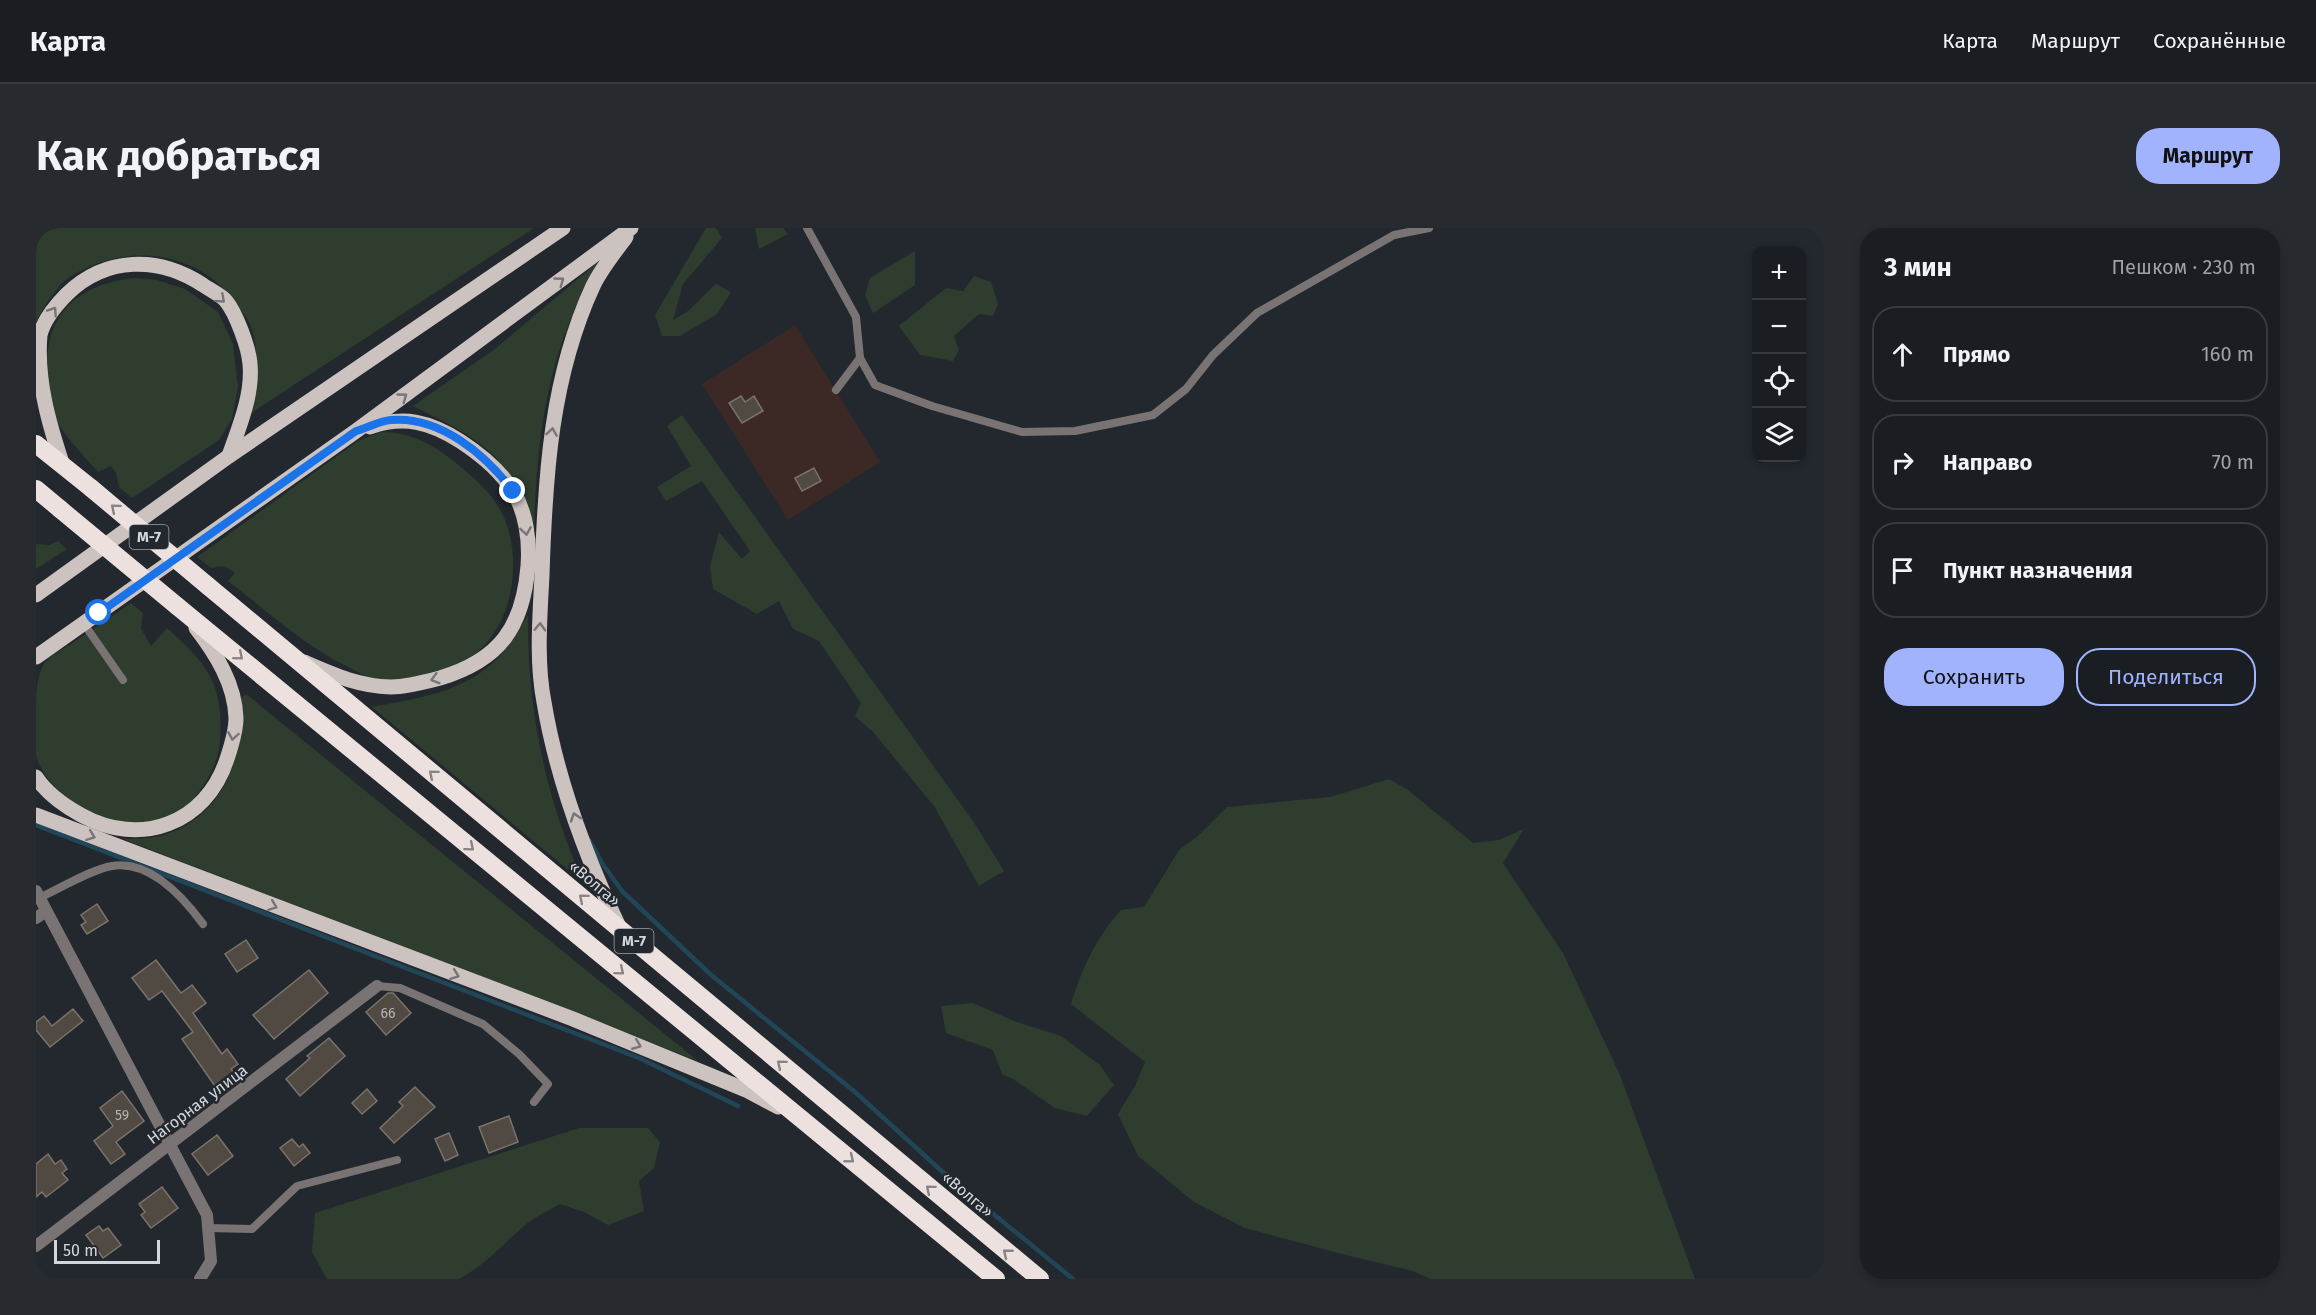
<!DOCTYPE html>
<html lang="ru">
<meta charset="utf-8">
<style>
:root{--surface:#1a1e22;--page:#272b2f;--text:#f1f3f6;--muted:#9fa2a5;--line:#383c40;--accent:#a1b3fd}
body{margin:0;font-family:"Fira Sans",sans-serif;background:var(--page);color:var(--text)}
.controls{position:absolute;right:18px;top:18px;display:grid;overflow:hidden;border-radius:12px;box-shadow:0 3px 9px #0003}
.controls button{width:54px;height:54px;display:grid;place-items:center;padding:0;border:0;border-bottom:2px solid var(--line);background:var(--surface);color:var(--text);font:30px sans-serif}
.scale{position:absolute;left:18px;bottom:15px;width:106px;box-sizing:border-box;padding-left:6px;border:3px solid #d3d6da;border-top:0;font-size:16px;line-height:21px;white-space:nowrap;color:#d3d6da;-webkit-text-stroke:4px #23282e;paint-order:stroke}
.stop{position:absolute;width:18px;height:18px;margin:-14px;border:4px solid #1a73e8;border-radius:50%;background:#fff}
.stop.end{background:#1a73e8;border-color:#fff;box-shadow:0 2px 6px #0008}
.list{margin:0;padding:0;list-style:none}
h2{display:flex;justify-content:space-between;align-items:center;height:78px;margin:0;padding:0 24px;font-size:26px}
h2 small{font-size:20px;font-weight:400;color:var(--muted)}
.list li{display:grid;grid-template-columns:39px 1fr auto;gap:18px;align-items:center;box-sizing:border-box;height:96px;margin:0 12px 12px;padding:0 12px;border:2px solid var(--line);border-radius:24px}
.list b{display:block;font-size:22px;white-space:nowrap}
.list em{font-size:20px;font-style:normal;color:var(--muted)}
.actions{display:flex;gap:12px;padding:18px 24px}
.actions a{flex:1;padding:14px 0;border:2px solid var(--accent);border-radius:24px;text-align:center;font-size:21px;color:var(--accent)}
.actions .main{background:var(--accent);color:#111}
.icon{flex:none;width:33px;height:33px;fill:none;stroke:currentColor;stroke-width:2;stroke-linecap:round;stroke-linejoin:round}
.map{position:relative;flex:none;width:1788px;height:1051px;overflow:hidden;border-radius:24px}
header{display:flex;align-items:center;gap:36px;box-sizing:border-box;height:84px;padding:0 30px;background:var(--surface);border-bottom:2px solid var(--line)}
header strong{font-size:28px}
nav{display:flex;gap:33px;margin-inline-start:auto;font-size:21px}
.intro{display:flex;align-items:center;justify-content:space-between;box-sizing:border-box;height:144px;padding:0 36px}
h1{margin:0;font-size:42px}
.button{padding:15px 27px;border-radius:24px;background:var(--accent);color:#111;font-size:21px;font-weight:700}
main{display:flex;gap:36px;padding:0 36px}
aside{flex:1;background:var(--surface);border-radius:24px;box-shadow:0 3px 9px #0003}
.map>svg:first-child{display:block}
</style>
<header>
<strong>Карта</strong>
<nav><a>Карта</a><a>Маршрут</a><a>Сохранённые</a></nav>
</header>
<div class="intro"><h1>Как добраться</h1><a class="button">Маршрут</a></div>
<main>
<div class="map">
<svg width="1788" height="1051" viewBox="0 0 1788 1051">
<rect width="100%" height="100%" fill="#23282e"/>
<polygon fill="#3c2925" points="759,97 844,234 752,292 666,156"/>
<g fill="#2e3d2e">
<path d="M 0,0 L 498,0 L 215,185 C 219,157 225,127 215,99 C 213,91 205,83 200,76 C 163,22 91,14 37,47 C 20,57 9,78 0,94 Z"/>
<polygon points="670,0 680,0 686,10 647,56 637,92 652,83 680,56 695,64 681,86 644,108 626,108 619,87"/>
<polygon points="719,0 747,0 752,6 723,21"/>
<polygon points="879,23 879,57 837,85 829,67 834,50"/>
<path d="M 569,28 C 559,47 547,65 538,84 C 507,152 500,231 498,305 C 478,228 444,211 377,178 L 459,121 Z"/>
<polygon points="938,48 955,54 962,76 957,88 943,86 918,108 923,122 917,133 884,127 863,98 910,60 927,63"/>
<path d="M 99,50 L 121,52 L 149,61 L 182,84 L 197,116 L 202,159 L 196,191 L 183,212 L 96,270 L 83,259 L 80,245 L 75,238 L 62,244 C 48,228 22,201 15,182 C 11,169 11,154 11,141 C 10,83 44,56 99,50 Z"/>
<polygon points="646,187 939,596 968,643 943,658 898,578 837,504 819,488 825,475 783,413 757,401 743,373 721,386 677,361 674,338 683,304 706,331 714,323 666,253 630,273 621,259 655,238 631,198"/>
<path d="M 345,204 C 374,204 396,216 419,234 C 433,246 447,257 458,272 C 488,313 482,385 446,420 C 432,434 412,441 393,445 C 375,450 354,454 335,450 C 328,448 321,443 314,440 C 269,418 232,384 192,353 L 199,345 C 191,338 185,337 175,340 L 161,329 L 322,213 Z"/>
<polygon points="22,313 31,321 0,341 0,316 13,317"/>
<path d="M 95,375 L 107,385 L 105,401 L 115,418 L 131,400 C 171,436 188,455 184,513 C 183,528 177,542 169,555 C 138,609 71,604 28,567 C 16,557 4,543 0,527 C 0,515 0,499 0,486 C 0,468 0,448 9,434 C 15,427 27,421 35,416 C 55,402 75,389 95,375 Z"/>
<path d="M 492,387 C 491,480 509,570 548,655 L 336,479 C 382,470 428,465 463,429 C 474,417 483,400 492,387 Z"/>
<path d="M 210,466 L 662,833 L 87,611 C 99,610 113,611 124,608 C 187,591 209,529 205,470 Z"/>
<path d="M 1353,551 L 1372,562 L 1437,615 L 1463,612 L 1488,601 L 1467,635 L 1527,725 L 1584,847 L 1659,1051 L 1394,1051 L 1377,1043 L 1310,1027 L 1209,1000 L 1158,974 L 1102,928 L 1082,886 L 1099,858 L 1109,834 L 1035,776 C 1047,738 1059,712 1085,682 L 1108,679 L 1143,622 L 1162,608 L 1191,579 L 1294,569 Z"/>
<polygon points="937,775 978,793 1025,808 1064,837 1078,857 1051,888 1019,880 977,851 966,846 957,822 910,805 905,778"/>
<path d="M 543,900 L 612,900 L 624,914 L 618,940 L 603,953 L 608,983 L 572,997 L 548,984 L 524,976 C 512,983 498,989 488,998 C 466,1017 449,1037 423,1051 L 291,1051 L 276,1024 L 279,985 Z"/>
</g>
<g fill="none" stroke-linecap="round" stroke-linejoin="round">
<g stroke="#214657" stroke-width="4.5">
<polyline points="0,597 603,830 702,878"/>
<polyline points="554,613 566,635 586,663 674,746 819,864 911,948 1037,1051"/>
</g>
</g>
<g fill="#504a43" stroke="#7a736c" stroke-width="1.5">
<polygon points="705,168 709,174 718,168 727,183 706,195 693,175"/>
<polygon points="778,240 785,253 766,263 759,250"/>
<polygon points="61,676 72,693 51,706 45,697 50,694 45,687"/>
<polygon points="210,712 222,730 201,744 189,726"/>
<polygon points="120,732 145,765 156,757 170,775 157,785 186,826 191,821 202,836 195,841 200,847 181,861 146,811 157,804 126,763 113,772 96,750"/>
<polygon points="273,742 292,765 238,811 217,787"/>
<polygon points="352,765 357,765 375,785 350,807 330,784"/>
<polygon points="37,781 47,793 14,819 0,802 0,794 8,788 16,798"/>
<polygon points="293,810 309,828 264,868 250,851 274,830 271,828"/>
<polygon points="379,859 399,879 358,915 344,900 367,878 363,874"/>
<polygon points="331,861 341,873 326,886 316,875"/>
<polygon points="86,863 108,893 80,914 89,926 75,936 58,913 77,898 64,880"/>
<polygon points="473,888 482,914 453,925 443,899"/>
<polygon points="413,905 422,927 409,933 399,911"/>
<polygon points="181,907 197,928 172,947 156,926"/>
<polygon points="256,911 263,919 267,916 274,925 258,938 244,920"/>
<polygon points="12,926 19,936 25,932 31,941 26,945 32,952 10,969 6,964 0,969 0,936"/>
<polygon points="126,959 142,980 115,1000 105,987 109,984 103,976"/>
<polygon points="63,998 67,1003 72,1000 85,1017 67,1030 50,1007"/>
</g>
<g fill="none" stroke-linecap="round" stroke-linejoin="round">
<g stroke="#797473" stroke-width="8">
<polyline points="771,0 820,89 824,130 800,162"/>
<polyline points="824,130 839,157 896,178 986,204 1039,203 1117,187 1150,161 1177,127 1221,85 1358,7 1393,0"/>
<polyline points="48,396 87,452"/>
<path d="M 3,670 C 23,661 56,641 76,638 C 113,632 147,669 167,696"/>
<polyline points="341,758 364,760 447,796 483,826 512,856 498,874"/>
<polyline points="172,1000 216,1001 261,958 361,932"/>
</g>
<g stroke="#797473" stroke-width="12">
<polyline points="0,663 171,987 175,1033 164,1051"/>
<polyline points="0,690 10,683"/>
<polyline points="0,1018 341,758"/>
</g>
<g stroke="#ccc2c0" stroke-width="15">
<path d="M 27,238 C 13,196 0,152 4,107 C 8,91 20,77 31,66 C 70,28 123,28 167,57 C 174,62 185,67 190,73 C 200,85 213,120 214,136 C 217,167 203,199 193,228"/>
<polyline points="0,367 193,228 527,0"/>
<polyline points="0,429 320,203 595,0"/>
<path d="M 268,434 C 298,447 322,458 355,459 C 371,459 389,454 404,450 C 464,432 487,399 492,338 C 494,313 490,284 477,263 C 464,242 444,226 424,213 C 394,194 368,187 334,199"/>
<path d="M 0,549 C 11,566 27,577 45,587 C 104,620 170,596 191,531 C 195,519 200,503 200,490 C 199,456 180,426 160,400"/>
<polyline points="0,587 537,791 710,862 742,879"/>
<path d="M 584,701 C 550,629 521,553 508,474 C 500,433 504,388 506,347 C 509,248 515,149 557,58 C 565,41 579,24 590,9"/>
</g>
<g stroke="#ede1df" stroke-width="18">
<polyline points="0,216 55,260"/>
<polyline points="0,261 24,281"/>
<polyline points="172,358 1004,1051"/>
<polyline points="141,378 960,1051"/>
</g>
<g stroke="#ede1df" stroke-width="18">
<polyline points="55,260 172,358"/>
<polyline points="24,281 141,378"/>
</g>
</g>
<defs><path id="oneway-chevron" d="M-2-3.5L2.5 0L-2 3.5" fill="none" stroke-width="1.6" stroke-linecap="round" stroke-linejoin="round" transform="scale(1.5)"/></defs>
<g stroke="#787577">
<use href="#oneway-chevron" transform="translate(524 53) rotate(-36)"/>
<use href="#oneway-chevron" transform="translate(185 71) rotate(42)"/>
<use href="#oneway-chevron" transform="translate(17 83) rotate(-56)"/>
<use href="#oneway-chevron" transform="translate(367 169) rotate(-36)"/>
<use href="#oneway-chevron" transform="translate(516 204) rotate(-81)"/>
<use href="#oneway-chevron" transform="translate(490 303) rotate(81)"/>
<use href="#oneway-chevron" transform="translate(504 399) rotate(-88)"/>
<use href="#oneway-chevron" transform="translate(399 451) rotate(164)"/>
<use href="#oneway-chevron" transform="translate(197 508) rotate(100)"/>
<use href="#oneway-chevron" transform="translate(539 589) rotate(-108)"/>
<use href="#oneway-chevron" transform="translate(55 608) rotate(21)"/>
<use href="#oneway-chevron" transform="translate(237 678) rotate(21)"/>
<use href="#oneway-chevron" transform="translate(419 747) rotate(21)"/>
<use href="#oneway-chevron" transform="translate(601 817) rotate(22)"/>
</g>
<g stroke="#888486">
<use href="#oneway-chevron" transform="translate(79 280) rotate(-140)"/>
<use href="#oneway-chevron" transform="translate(203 428) rotate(40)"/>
<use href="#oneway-chevron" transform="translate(397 546) rotate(-140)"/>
<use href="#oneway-chevron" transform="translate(434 619) rotate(40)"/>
<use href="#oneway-chevron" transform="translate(547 670) rotate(-140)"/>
<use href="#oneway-chevron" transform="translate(584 743) rotate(40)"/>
<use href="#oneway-chevron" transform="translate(745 836) rotate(-140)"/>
<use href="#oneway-chevron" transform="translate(814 931) rotate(39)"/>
<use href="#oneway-chevron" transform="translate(894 961) rotate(-140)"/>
<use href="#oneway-chevron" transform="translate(971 1025) rotate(-141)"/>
</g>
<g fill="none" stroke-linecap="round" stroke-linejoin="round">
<path stroke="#1a73e8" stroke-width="8" d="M 63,385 L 320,203 C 331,200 343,193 355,192 C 404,188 449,226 477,263"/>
</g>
<g text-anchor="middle" stroke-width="5" stroke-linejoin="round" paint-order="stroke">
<g font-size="14" fill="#b2b3b4">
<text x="352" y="790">66</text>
<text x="86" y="892">59</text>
</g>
<g fill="#23282e" stroke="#9ea2a6" stroke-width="1.5">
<rect x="93.5" y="297" width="39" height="24" rx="4.5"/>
<rect x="578.5" y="701" width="39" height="24" rx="4.5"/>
</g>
<g font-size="15" font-weight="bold" fill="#d3d6da">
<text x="113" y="314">М-7</text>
<text x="598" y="718">М-7</text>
</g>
<g font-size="16" fill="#d3d6da" stroke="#23282e">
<text transform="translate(559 655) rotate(40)" y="6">«Волга»</text>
<text transform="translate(161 876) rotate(-37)" y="6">Нагорная улица</text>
<text transform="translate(932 966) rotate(40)" y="6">«Волга»</text>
</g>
</g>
</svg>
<div class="controls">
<button>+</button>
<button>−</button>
<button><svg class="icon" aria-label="locate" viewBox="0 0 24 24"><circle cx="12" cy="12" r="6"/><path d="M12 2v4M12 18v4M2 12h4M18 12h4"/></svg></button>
<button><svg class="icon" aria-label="layers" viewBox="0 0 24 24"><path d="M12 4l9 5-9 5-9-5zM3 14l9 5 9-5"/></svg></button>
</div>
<div class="scale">50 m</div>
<div class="stop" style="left:63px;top:385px"></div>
<div class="stop end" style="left:477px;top:263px"></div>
</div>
<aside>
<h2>3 мин<small>Пешком · 230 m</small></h2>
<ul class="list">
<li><svg class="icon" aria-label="ahead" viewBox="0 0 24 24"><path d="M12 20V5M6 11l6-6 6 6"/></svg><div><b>Прямо</b></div><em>160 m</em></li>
<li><svg class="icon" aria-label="right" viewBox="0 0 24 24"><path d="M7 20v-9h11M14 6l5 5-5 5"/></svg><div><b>Направо</b></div><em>70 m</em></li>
<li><svg class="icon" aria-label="arrive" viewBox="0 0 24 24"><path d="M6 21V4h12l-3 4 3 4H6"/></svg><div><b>Пункт назначения</b></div></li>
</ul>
<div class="actions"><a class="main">Сохранить</a><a>Поделиться</a></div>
</aside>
</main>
